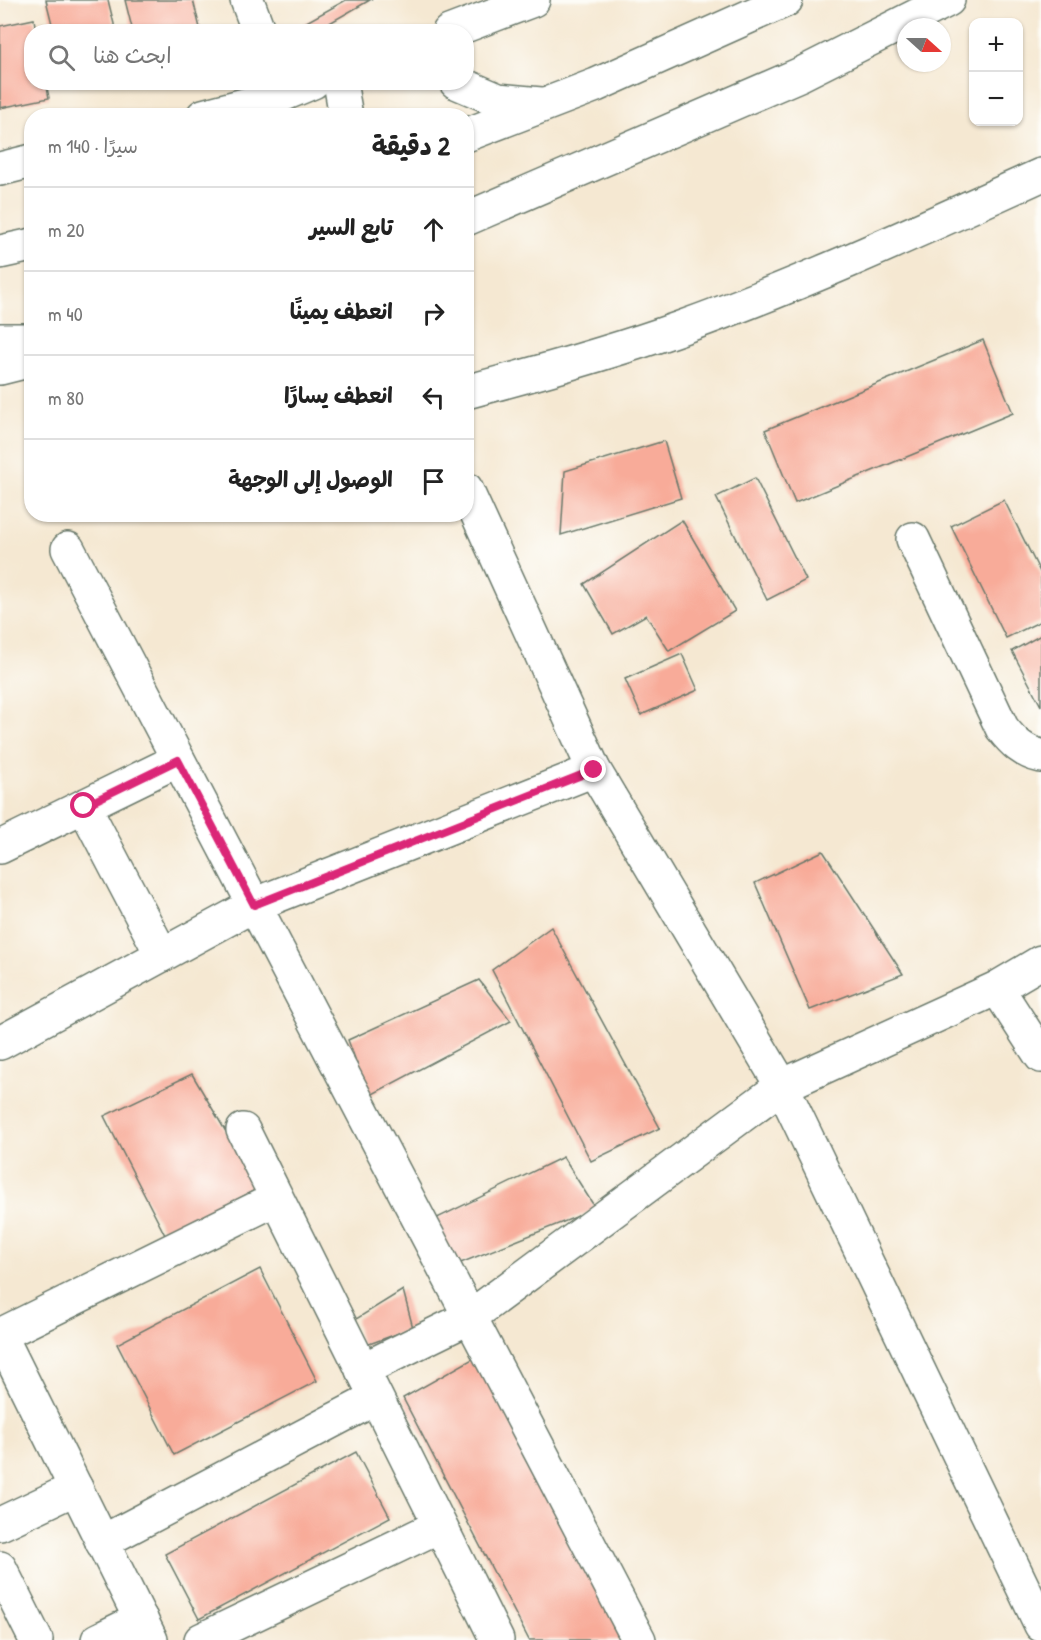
<!DOCTYPE html>
<html lang="ar">
<meta charset="utf-8">
<style>
:root{--surface:#fff;--page:#f2f2f2;--text:#222;--muted:#767676;--line:#e0e0e0}
body{margin:0;font-family:"Patrick Hand","Playpen Sans Arabic",sans-serif;background:var(--page);color:var(--text);direction:rtl}
.controls{position:absolute;right:18px;top:18px;display:grid;overflow:hidden;border-radius:12px;box-shadow:0 2px 4px #0004}
.controls button{width:54px;height:54px;display:grid;place-items:center;padding:0;border:0;border-bottom:2px solid var(--line);background:var(--surface);color:var(--text);font:30px sans-serif}
.compass{position:absolute;left:897px;top:18px;width:54px;height:54px;border-radius:50%;background:var(--surface);box-shadow:0 2px 4px #0004;rotate:111deg}
.stop{position:absolute;width:18px;height:18px;margin:-14px;border:4px solid #db2777;border-radius:50%;background:#fff}
.stop.end{background:#db2777;border-color:#fff;box-shadow:0 2px 6px #0008}
.list{margin:0;padding:0;list-style:none}
h2{display:flex;justify-content:space-between;align-items:center;height:78px;margin:0;padding:0 24px;font-size:26px}
h2 small{font-size:20px;font-weight:400;color:var(--muted)}
.list li{display:grid;grid-template-columns:39px 1fr auto;gap:18px;align-items:center;box-sizing:border-box;height:84px;padding:0 24px;border-top:2px solid var(--line)}
.list b{display:block;font-size:22px;white-space:nowrap}
.list em{font-size:20px;font-style:normal;color:var(--muted)}
.icon{flex:none;width:33px;height:33px;fill:none;stroke:currentColor;stroke-width:2;stroke-linecap:round;stroke-linejoin:round}
.map{position:relative;flex:none;width:1041px;height:1640px;overflow:hidden;direction:ltr}
.search{position:absolute;background:var(--surface);box-shadow:0 2px 4px #0004;left:24px;top:24px;width:450px;height:66px;display:flex;align-items:center;gap:15px;box-sizing:border-box;padding:0 21px;border-radius:24px;color:var(--muted);font-size:22px}
.panel{position:absolute;background:var(--surface);box-shadow:0 2px 4px #0004;left:24px;top:108px;width:450px;height:414px;border-radius:24px;direction:rtl}
.map>svg:first-child{display:block}
</style>
<div class="map">
<svg width="1041" height="1640" viewBox="0 0 1041 1640">
<rect width="100%" height="100%" fill="#fdfcf7"/>
<filter id="ink" filterUnits="userSpaceOnUse"><feTurbulence type="fractalNoise" baseFrequency=".0167" numOctaves="2"/><feDisplacementMap in="SourceGraphic" scale="12" xChannelSelector="R" yChannelSelector="G"/><feConvolveMatrix kernelMatrix="1 2 1 2 8 2 1 2 1" color-interpolation-filters="sRGB"/></filter>
<filter id="wash" filterUnits="userSpaceOnUse"><feTurbulence type="fractalNoise" baseFrequency=".008" numOctaves="4" result="noise"/><feDisplacementMap in="SourceGraphic" scale="24" xChannelSelector="R" yChannelSelector="G"/><feGaussianBlur stdDeviation="1.35" result="paint"/><feColorMatrix in="noise" values="0 0 0 0 0 0 0 0 0 0 0 0 0 0 0 0 0 1.4 0 .05"/><feComposite in="paint" operator="in"/></filter>
<g filter="url(#wash)">
<rect width="100%" height="100%" fill="#f5e8d2"/>
<g id="blocks">
<g fill="#f8ab99">
<polygon points="46,0 108,0 116,32 54,32"/>
<polygon points="125,0 193,0 201,32 133,32"/>
<polygon points="346,0 370,0 314,32 305,32 301,25"/>
<polygon points="34,19 36,32 32,32 32,82 46,82 49,98 0,108 0,26"/>
<polygon points="983,340 1013,413 795,503 765,430"/>
<polygon points="664,441 681,498 561,535 565,471"/>
<polygon points="755,478 806,580 767,600 716,497"/>
<polygon points="1004,500 1041,574 1041,621 1006,638 951,526"/>
<polygon points="682,520 735,611 669,651 646,615 613,634 584,584"/>
<polygon points="1041,635 1041,706 1012,651"/>
<polygon points="682,654 698,690 641,715 625,679"/>
<polygon points="823,851 903,974 810,1010 755,883"/>
<polygon points="551,927 660,1128 591,1161 492,970"/>
<polygon points="479,980 511,1021 369,1096 348,1040"/>
<polygon points="192,1074 259,1188 166,1237 104,1116"/>
<polygon points="563,1157 596,1209 453,1266 435,1219"/>
<polygon points="260,1269 317,1381 174,1455 117,1344"/>
<polygon points="403,1290 413,1328 361,1347 356,1319"/>
<polygon points="476,1357 626,1640 529,1640 403,1398"/>
<polygon points="356,1452 390,1517 199,1619 165,1554"/>
</g>
</g>
</g>
<g filter="url(#ink)">
<use href="#blocks" fill-opacity="0" stroke="#6a796b" stroke-width="1.5"/>
<g fill="none" stroke-linecap="round" stroke-linejoin="round">
<g stroke="#6a796b" stroke-width="36">
<g id="minor">
<polyline points="247,0 259,32"/>
<polyline points="449,32 533,0"/>
<polyline points="203,116 282,95 313,82"/>
<polyline points="0,169 32,161"/>
<path d="M 466,392 C 538,373 610,353 680,328 C 803,284 922,229 1041,175"/>
<polyline points="466,489 594,770 782,1086 1041,1625"/>
<path d="M 913,539 L 1002,728 C 1013,742 1023,752 1041,756"/>
<polyline points="68,549 639,1640"/>
<polyline points="84,806 162,955"/>
<polyline points="0,847 178,760"/>
<polyline points="997,988 1041,1056"/>
<polyline points="0,1043 254,905 594,770"/>
<polyline points="243,1130 497,1640"/>
<polyline points="0,1335 151,1640"/>
<polyline points="0,1335 276,1199"/>
<polyline points="362,1370 470,1317 782,1086 997,988 1041,962"/>
<polyline points="0,1524 76,1488"/>
<polyline points="102,1542 376,1398"/>
<polyline points="0,1568 36,1640"/>
<polyline points="98,1640 141,1619"/>
<polyline points="201,1640 439,1526"/>
</g>
</g>
<g stroke="#6a796b" stroke-width="36">
<g id="major">
<polyline points="340,82 346,116"/>
<polyline points="456,82 498,100 541,104"/>
<polyline points="466,135 596,85 786,0"/>
<polyline points="466,219 801,74 948,0"/>
<polyline points="0,252 32,245"/>
<polyline points="0,340 32,340"/>
<polyline points="0,368 32,360"/>
</g>
</g>
<use href="#minor" stroke="#fff" stroke-width="33"/>
<use href="#major" stroke="#fff" stroke-width="33"/>
</g>
</g>
<g fill="none" stroke-linecap="round" stroke-linejoin="round" filter="url(#ink)">
<polyline stroke="#db2777" stroke-width="8" points="84,806 178,760 254,905 594,770"/>
</g>
</svg>
<div class="controls">
<button>+</button>
<button>−</button>
</div>
<svg class="compass" viewBox="-18 -18 36 36"><path d="M0-13l5 13h-10z" fill="#e53935"/><path d="M0 13l5-13h-10z" fill="#767676"/></svg>
<div class="stop" style="left:84px;top:806px"></div>
<div class="stop end" style="left:594px;top:770px"></div>
<div class="search"><svg class="icon" aria-label="search" viewBox="0 0 24 24"><circle cx="10" cy="10" r="6"/><path d="M15 15l6 6"/></svg>ابحث هنا</div>
<section class="panel">
<h2>2 دقيقة<small>سيرًا · 140 m</small></h2>
<ul class="list">
<li><svg class="icon" aria-label="ahead" viewBox="0 0 24 24"><path d="M12 20V5M6 11l6-6 6 6"/></svg><div><b>تابع السير</b></div><em>20 m</em></li>
<li><svg class="icon" aria-label="right" viewBox="0 0 24 24"><path d="M7 20v-9h11M14 6l5 5-5 5"/></svg><div><b>انعطف يمينًا</b></div><em>40 m</em></li>
<li><svg class="icon" aria-label="left" viewBox="0 0 24 24"><path d="M17 20v-9H6M10 6l-5 5 5 5"/></svg><div><b>انعطف يسارًا</b></div><em>80 m</em></li>
<li><svg class="icon" aria-label="arrive" viewBox="0 0 24 24"><path d="M6 21V4h12l-3 4 3 4H6"/></svg><div><b>الوصول إلى الوجهة</b></div></li>
</ul>
</section>
</div>
